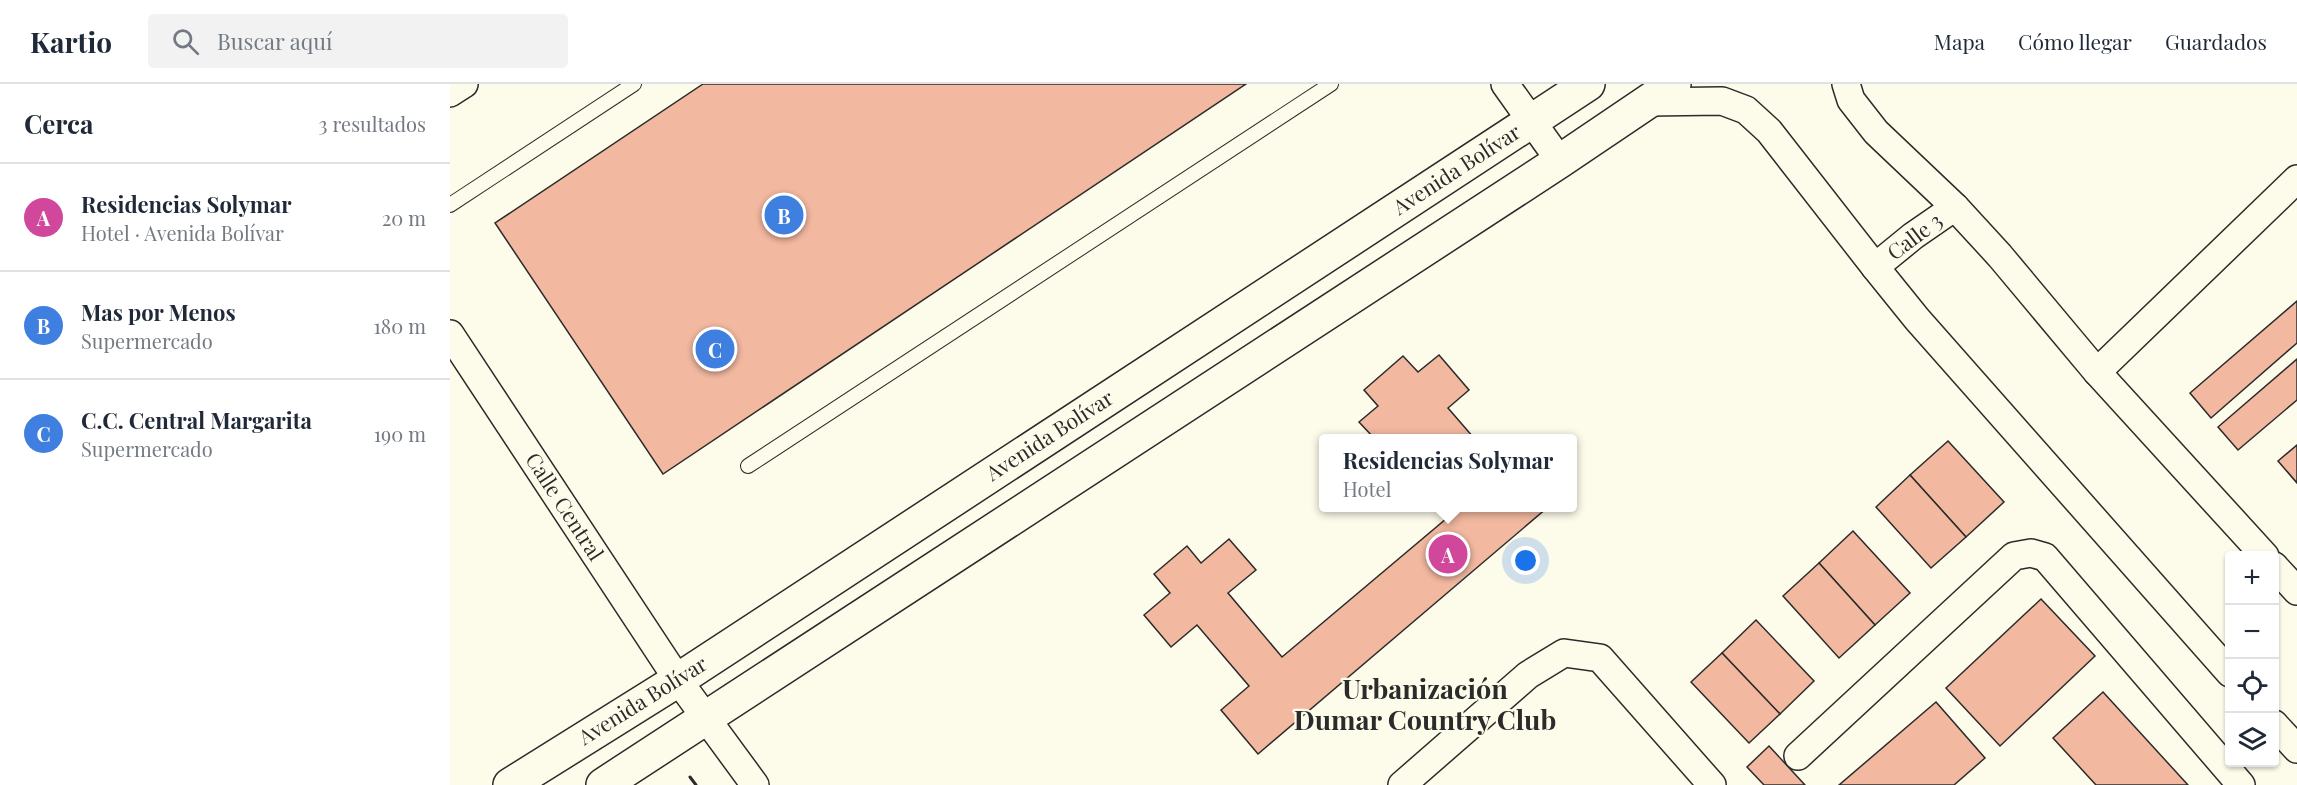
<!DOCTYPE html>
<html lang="es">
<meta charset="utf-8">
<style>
:root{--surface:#fff;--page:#f2f2f3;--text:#1f2937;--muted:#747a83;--line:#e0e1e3;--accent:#c62828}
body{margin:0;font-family:"Playfair Display",serif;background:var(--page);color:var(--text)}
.controls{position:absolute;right:18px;bottom:18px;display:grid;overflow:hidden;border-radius:6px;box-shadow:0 2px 4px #0004}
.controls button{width:54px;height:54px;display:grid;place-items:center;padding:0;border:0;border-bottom:2px solid var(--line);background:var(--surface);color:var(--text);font:30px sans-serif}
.you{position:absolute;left:1076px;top:477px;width:21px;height:21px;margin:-15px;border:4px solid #fff;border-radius:50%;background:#1a73e8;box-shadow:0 0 0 9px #1a73e833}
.badge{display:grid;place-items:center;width:39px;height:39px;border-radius:50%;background:var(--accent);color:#fff;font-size:20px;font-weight:700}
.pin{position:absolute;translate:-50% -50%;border:3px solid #fff;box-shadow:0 2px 6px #0006}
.popup{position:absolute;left:869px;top:350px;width:258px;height:78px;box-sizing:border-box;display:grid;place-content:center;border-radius:6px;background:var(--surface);filter:drop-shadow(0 2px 4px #0005);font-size:20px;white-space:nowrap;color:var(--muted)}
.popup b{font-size:22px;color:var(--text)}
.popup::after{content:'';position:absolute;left:50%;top:100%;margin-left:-12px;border:12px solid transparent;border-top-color:var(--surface)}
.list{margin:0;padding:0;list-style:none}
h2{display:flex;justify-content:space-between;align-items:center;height:78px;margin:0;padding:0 24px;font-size:26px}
h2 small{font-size:20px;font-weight:400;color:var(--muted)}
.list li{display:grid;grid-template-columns:39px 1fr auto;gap:18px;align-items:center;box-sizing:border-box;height:108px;padding:0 24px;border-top:2px solid var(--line)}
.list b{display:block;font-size:22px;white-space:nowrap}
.list p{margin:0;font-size:20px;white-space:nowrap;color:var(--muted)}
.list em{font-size:20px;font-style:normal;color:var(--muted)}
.icon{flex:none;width:33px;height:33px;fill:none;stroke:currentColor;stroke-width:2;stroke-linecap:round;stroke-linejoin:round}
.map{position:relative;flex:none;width:1847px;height:701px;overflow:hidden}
header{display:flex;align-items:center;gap:36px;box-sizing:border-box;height:84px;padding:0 30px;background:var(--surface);border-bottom:2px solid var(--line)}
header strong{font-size:28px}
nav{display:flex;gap:33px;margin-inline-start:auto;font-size:21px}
.search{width:420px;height:54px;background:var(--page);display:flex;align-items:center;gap:15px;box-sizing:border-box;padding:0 21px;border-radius:6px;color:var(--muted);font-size:22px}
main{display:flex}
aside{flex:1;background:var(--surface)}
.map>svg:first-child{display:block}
</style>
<header>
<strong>Kartio</strong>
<div class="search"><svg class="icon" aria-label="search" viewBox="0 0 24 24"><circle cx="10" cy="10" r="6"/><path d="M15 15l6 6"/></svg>Buscar aquí</div>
<nav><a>Mapa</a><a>Cómo llegar</a><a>Guardados</a></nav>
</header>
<main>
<aside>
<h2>Cerca<small>3 resultados</small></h2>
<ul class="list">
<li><span class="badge" style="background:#d1479c">A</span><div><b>Residencias Solymar</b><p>Hotel · Avenida Bolívar</p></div><em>20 m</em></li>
<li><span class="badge" style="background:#3f7fe0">B</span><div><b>Mas por Menos</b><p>Supermercado</p></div><em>180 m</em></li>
<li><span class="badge" style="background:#3f7fe0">C</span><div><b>C.C. Central Margarita</b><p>Supermercado</p></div><em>190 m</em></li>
</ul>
</aside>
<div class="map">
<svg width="1847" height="701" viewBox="0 0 1847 701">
<rect width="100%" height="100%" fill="#fdfbea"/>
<g fill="#f2b8a0" stroke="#2b2b2b" stroke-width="1.5">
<polygon points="253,0 796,0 213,390 45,139"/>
<polygon points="1847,217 1847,259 1761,334 1740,309"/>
<polygon points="989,271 1019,306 998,324 1024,354 924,354 909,338 928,322 914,306 953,272 968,288"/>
<polygon points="1847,275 1847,316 1788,366 1768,343"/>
<polygon points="1498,357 1554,418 1516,453 1460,391"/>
<polygon points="1847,361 1847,399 1828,377"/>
<polygon points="1460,391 1516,453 1481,484 1426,423"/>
<polygon points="1009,424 1097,424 808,670 771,626 799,602 747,541 721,563 694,531 720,509 704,490 737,462 751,479 779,455 806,486 778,509 832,573"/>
<polygon points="1403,447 1460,509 1425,541 1369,479"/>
<polygon points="1369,479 1425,541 1389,574 1333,512"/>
<polygon points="1591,515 1645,572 1550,662 1496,604"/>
<polygon points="1306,536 1364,597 1330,630 1272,569"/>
<polygon points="1272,569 1330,630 1299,659 1241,598"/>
<polygon points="1653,608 1738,701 1646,701 1603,654"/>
<polygon points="1486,618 1535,674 1504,701 1389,701"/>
<polygon points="1319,662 1355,701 1314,701 1297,683"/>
</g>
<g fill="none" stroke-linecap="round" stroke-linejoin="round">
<g stroke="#2b2b2b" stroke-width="16">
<g id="lane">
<polyline points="0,121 184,0"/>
<polyline points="298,382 881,0"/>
</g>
</g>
<g stroke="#2b2b2b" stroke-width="30">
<g id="street">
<polyline points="1055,0 1110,77"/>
<polyline points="1396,0 1401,16 1426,48 1505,123 1550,172 1647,288 1815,472"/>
<polyline points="0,9 14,0"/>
<polyline points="1197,18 1272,17 1296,26 1319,47 1425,183"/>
<polyline points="1505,123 1463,152 1425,183 1467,235 1780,589"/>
<polyline points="0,250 228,596 305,701"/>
<polyline points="1647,288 1847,95"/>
<polyline points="1824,482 1847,507"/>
<polyline points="1824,640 1847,665"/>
<polyline points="1348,672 1564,472 1581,469 1595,473 1791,701"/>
<polyline points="952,701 1078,591 1114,569 1150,574 1262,701"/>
</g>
</g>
<g stroke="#2b2b2b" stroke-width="36">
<g id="secondary">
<polyline points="60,701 228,596 1138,0"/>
<polyline points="153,701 1110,77 1224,0"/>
</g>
</g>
<use href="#lane" stroke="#fdfbea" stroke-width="14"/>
<use href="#street" stroke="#fdfbea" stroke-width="27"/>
<use href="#secondary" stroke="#fdfbea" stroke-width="33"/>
<polyline stroke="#2b2b2b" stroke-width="3" points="240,693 246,701"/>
</g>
<g text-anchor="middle" stroke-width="4.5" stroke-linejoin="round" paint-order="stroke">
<g font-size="21" fill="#2b2b2b" stroke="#fdfbea">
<text transform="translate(1007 86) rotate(-33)" y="7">Avenida Bolívar</text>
<text transform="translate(1465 153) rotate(-37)" y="7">Calle 3</text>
<text transform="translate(600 352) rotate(-33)" y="7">Avenida Bolívar</text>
<text transform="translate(114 423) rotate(57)" y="7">Calle Central</text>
<text transform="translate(193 617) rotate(-32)" y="7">Avenida Bolívar</text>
</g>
<g font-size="27" font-weight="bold" fill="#2b2b2b" stroke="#fdfbea">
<text x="975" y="615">Urbanización<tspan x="975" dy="31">Dumar Country Club</tspan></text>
</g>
</g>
</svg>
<div class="controls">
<button>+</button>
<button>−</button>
<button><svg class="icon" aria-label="locate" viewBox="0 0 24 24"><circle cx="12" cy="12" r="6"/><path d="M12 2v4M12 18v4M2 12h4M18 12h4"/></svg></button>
<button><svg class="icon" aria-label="layers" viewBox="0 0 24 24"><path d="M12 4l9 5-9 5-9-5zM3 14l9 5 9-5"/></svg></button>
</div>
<div class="you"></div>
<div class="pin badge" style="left:998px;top:470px;background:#d1479c">A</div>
<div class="popup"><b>Residencias Solymar</b>Hotel</div>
<div class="pin badge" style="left:334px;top:131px;background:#3f7fe0">B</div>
<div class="pin badge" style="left:265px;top:265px;background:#3f7fe0">C</div>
</div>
</main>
